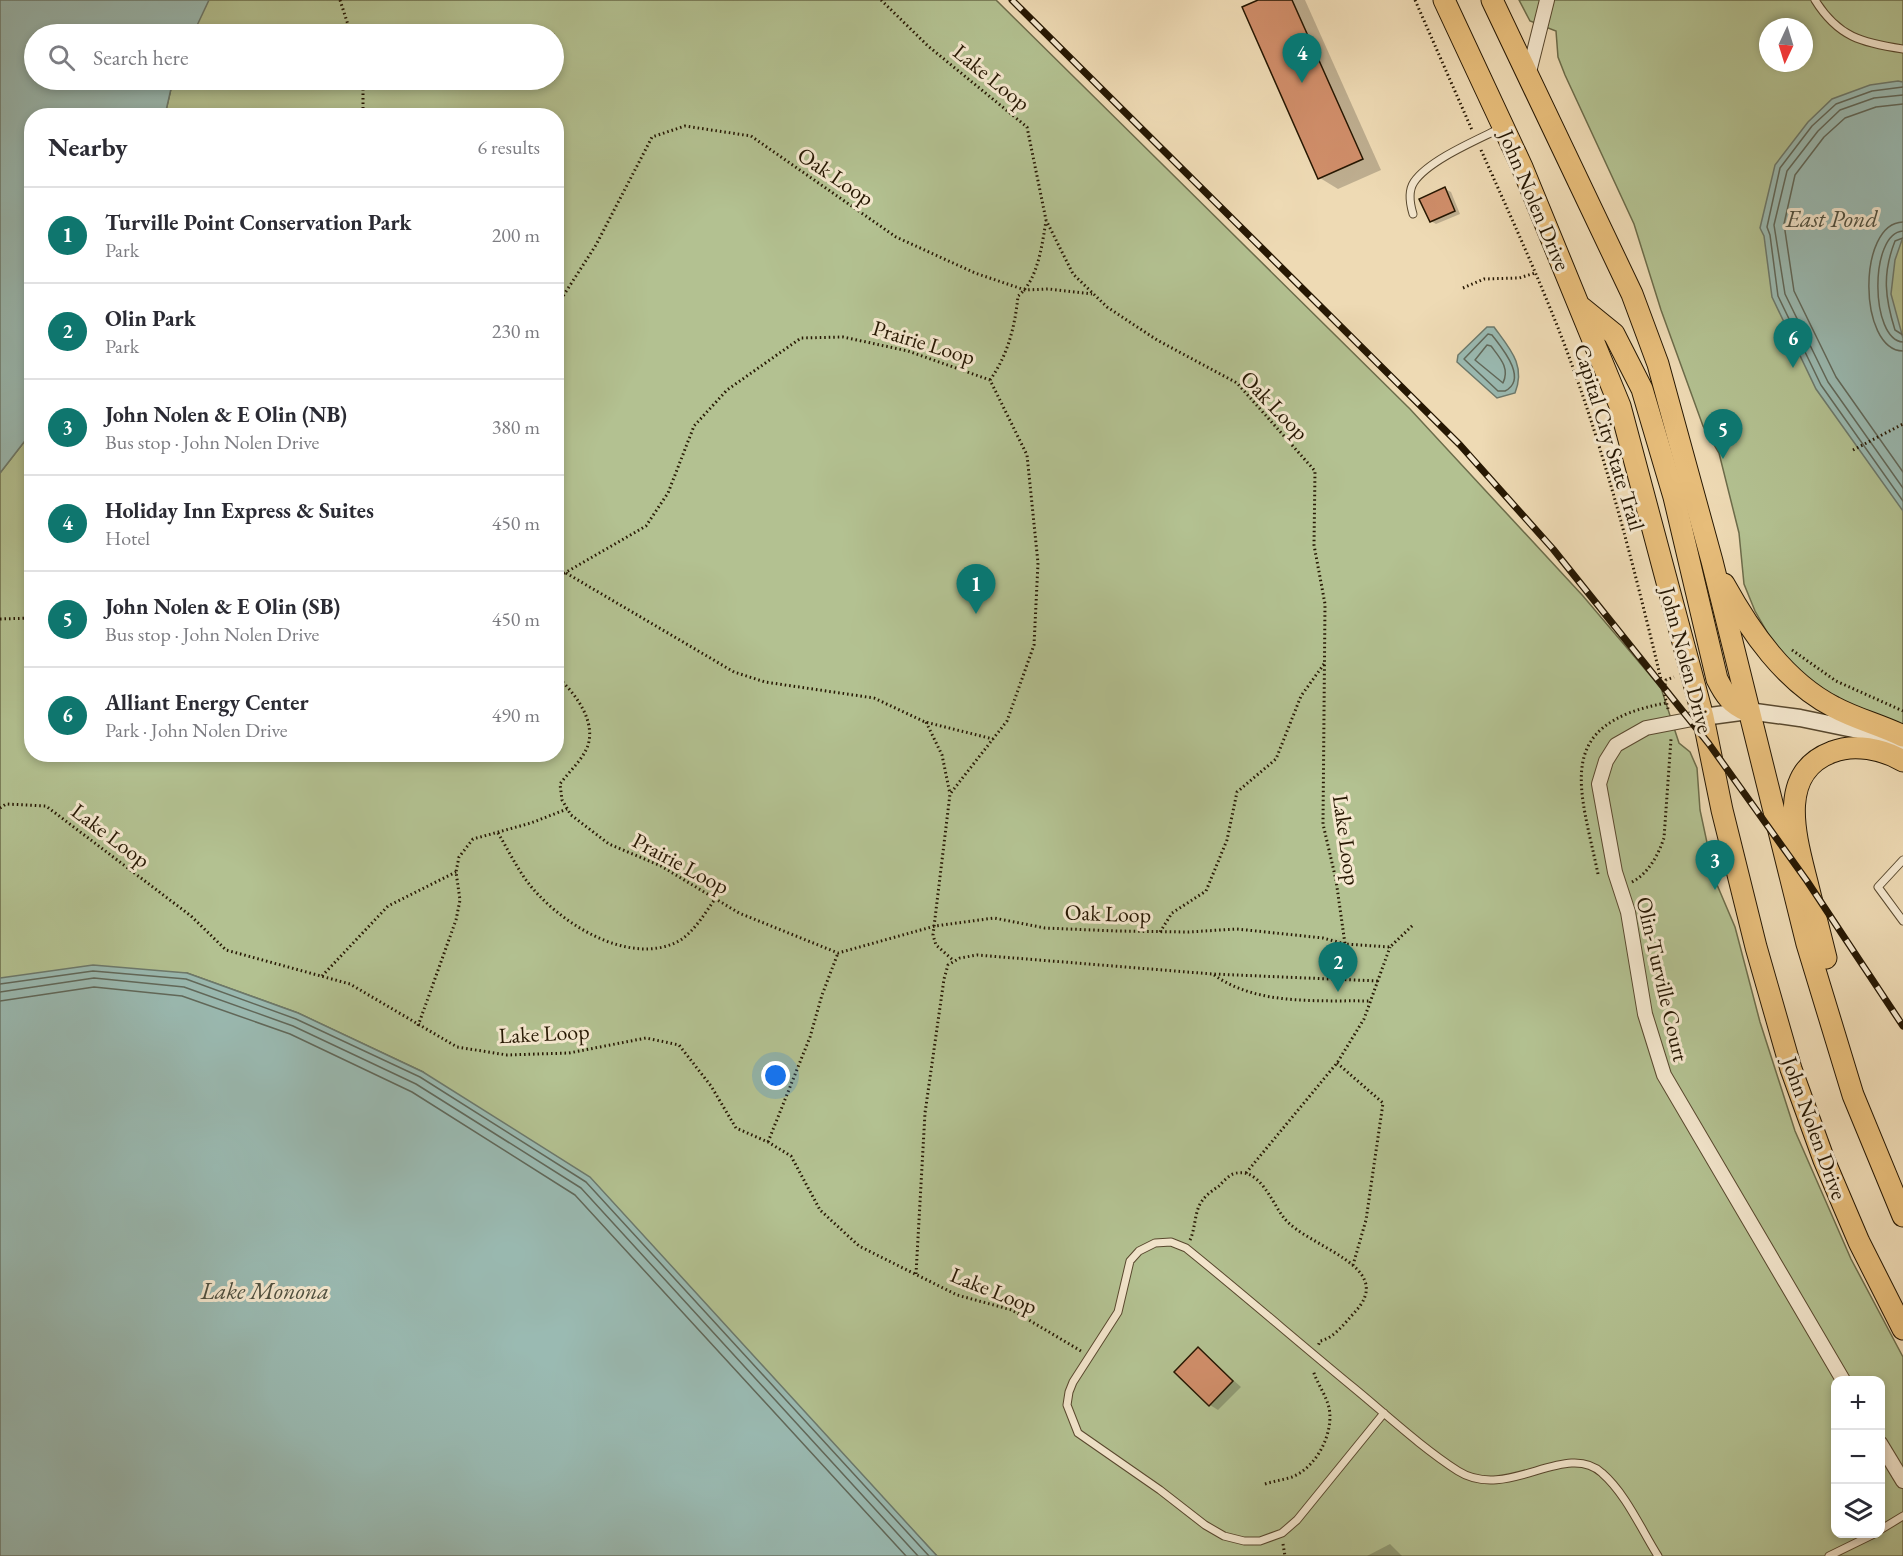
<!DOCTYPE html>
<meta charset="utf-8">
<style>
:root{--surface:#fff;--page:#f7f7f7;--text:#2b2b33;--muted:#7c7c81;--line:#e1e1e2;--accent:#0f766e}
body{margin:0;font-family:"EB Garamond",serif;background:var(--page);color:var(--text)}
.controls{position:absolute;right:18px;bottom:18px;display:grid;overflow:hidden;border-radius:12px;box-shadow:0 3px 9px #0003}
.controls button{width:54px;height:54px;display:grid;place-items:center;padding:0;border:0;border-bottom:2px solid var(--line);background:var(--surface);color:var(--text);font:30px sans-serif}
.compass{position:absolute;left:1759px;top:18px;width:54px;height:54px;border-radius:50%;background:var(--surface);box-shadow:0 3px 9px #0003;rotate:184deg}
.you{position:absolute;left:776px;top:1076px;width:21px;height:21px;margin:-15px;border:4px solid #fff;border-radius:50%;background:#1a73e8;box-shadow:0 0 0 9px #1a73e833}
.badge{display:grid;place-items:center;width:39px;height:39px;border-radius:50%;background:var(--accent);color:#fff;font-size:20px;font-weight:700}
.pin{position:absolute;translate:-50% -50px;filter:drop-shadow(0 2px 3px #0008)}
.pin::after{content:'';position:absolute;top:32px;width:21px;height:18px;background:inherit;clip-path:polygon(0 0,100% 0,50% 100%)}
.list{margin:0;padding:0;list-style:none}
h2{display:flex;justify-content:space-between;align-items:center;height:78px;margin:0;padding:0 24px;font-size:26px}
h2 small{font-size:20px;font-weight:400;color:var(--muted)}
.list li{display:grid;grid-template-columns:39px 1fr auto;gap:18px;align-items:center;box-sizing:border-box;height:96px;padding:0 24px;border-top:2px solid var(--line)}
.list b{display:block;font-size:22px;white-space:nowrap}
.list p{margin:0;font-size:20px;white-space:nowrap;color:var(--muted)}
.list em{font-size:20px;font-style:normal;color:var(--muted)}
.icon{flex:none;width:33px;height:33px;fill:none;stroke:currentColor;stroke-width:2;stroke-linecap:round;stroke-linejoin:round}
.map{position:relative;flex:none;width:1903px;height:1556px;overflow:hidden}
.search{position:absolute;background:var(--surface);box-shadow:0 3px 9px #0003;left:24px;top:24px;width:540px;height:66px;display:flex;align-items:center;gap:15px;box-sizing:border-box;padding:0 21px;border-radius:33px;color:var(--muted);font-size:22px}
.panel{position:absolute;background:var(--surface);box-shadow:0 3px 9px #0003;left:24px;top:108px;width:540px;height:654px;border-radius:24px}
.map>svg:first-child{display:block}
</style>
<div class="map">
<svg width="1903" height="1556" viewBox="0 0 1903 1556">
<rect width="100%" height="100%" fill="#eedab4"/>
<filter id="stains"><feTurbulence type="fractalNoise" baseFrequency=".00333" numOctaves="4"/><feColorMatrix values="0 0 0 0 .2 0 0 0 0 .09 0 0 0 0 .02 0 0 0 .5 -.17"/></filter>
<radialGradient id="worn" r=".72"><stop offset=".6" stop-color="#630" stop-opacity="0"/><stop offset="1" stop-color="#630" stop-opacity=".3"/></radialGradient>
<g fill="#b3c191" stroke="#6c6c4a" stroke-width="1.5" fill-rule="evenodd">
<path d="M 208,0 L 996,0 L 1410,409 L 1583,596 L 1661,688 L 1679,743 L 1690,752 L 1697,768 L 1700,810 L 1715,880 L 1735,927 L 1760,1022 L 1795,1131 L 1851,1259 L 1903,1357 L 1903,1556 L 937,1556 L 887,1503 L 423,1072 L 298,1013 L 187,973 L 0,980 L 0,473 L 31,433 L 32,754 L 556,754 L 556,116 L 165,115 L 173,80 L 554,80 L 554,34 L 192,34 ZM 1836,1380 L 1880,1380 L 1880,1534 L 1836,1534 Z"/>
<path d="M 1519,0 L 1903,0 L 1903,728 L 1846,704 L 1806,680 L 1774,644 L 1755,611 L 1744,584 L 1739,533 L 1719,453 L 1703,426 L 1661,310 L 1634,224 L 1565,75 L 1558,57 L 1556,31 L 1530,21 ZM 1768,27 L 1804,27 L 1804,63 L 1768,63 Z"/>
</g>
<g fill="#9abab2" stroke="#6c796c" stroke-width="1.5">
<polygon points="0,0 209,0 193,34 34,34 34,80 173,80 165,115 32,116 31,433 0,473"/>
<polygon points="1898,81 1903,82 1903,237 1895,260 1891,294 1903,338 1903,511 1816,389 1772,297 1764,236 1760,228 1775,165 1808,122 1832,99 1870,85"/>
<path d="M 1487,327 L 1494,327 C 1510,349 1526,365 1515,393 L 1497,398 L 1457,362 L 1458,355 Z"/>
<polygon points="93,965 187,973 298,1013 423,1072 590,1177 937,1556 0,1556 0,978"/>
</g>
<g fill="#0003">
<polygon points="1261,0 1305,0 1381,170 1338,189 1320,178"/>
<polygon points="1445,189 1451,192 1460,214 1436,224 1431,221"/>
<polygon points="1198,1349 1241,1387 1218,1410 1210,1405"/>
<polygon points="1390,1544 1402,1556 1367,1556"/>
</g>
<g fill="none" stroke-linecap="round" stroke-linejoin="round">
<g stroke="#60685a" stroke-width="1.5">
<polyline points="1903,87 1872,91 1836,104 1812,126 1780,168 1767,227 1770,235 1778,296 1821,385 1903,501"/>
<polyline points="1903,95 1874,98 1840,110 1818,131 1787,171 1774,225 1785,294 1828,382 1903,488"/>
<polyline points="1903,104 1876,107 1845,118 1824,137 1795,175 1784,224 1794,291 1836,377 1903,472"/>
<path d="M 1903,222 C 1857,223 1858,350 1903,351"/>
<path d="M 1903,231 C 1869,233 1870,340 1903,342"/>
<path d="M 1903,238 L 1895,241 C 1882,274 1885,298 1895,330 L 1903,335"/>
<path d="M 1488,334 L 1492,335 C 1501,347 1529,379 1505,391 L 1498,391 L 1464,359 Z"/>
<path d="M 1487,345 L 1491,346 C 1500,358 1510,368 1503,383 L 1475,360 Z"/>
<polyline points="0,984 93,971 186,979 296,1019 420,1077 586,1182 929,1556"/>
<polyline points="0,992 94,978 184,987 293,1026 416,1084 581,1188 918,1556"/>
<polyline points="0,1001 94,987 182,996 290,1034 412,1092 575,1195 906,1556"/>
</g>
</g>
<g fill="#d08e6a" stroke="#261702" stroke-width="1.5">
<polygon points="1258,0 1292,0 1363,159 1318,179 1242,7"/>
<polygon points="1445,187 1455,211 1430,222 1419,199"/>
<polygon points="1198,1347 1233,1381 1209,1406 1174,1372"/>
</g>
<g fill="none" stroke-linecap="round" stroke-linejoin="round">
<g stroke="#58482e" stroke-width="9">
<g id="service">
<path d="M 1815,0 C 1838,37 1862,43 1903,49"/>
<path d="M 1413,214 C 1410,204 1408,191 1414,182 C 1429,160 1477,140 1501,128"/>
<polyline points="1903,860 1878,887 1903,921"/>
<path d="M 1384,1413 L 1297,1520 L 1282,1533 L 1260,1541 L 1244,1541 L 1224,1536 L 1205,1525 L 1160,1490 L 1078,1433 L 1067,1405 L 1069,1392 L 1073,1382 L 1118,1312 L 1130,1261 L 1139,1251 L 1155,1243 L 1171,1242 L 1186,1248 C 1243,1294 1298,1342 1354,1388 C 1388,1416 1421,1447 1458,1471 C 1507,1502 1566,1440 1602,1473 C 1626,1494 1641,1529 1658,1556"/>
<polyline points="1880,1530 1903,1516"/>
<polyline points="1829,1556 1874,1534"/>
</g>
</g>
<g stroke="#58482e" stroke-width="16">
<g id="minor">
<polyline points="1528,76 1547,0"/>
<polyline points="1703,717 1646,728 1616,745 1606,761 1599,784 1615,872 1628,912 1645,1014 1664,1075 1843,1380"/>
<polyline points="1880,1443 1903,1481"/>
</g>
</g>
<g stroke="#58482e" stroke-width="19">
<polyline id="tertiary" points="1703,717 1748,711 1800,718 1863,731 1903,751"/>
</g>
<g stroke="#261702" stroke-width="23">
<g id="primary">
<polyline points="1444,0 1522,167 1620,406 1703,717 1722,810 1756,947 1791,1069 1824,1160 1859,1242 1903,1329"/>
<polyline points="1492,0 1632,294 1658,364 1712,561 1807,944 1853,1095 1903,1216"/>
<path d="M 1582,308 L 1614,334 L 1642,389 L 1674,497 L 1717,679 C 1725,695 1731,704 1748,711"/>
<path d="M 1724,584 C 1750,631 1785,682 1834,707 C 1856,719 1881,725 1903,736"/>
<path d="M 1826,958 C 1820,933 1813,907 1807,882 C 1796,838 1776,773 1832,752 C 1854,743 1883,749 1903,761"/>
</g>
</g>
<g stroke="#261702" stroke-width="3" stroke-dasharray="1.5 3" stroke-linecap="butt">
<polyline points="340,0 351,34"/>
<polyline points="881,0 928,46 1027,127 1046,220 1073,274 1107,307 1157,340 1237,383 1315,471 1314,545 1325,604 1323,824 1336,880 1345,944 1390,947 1413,925"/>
<polyline points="1415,0 1472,130"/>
<polyline points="363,80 363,116"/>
<path d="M 1481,150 C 1510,215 1540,280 1565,346 C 1609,463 1639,587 1668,709"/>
<polyline points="1463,288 1484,279 1519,278 1535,273"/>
<polyline points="556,307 596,245 652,137 685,126 751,136 896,237 975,273 1025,290 1049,289 1092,294"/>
<path d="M 990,380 C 1008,355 1015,326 1018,296 C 1038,280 1042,245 1046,221"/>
<polyline points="1853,450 1903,424"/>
<polyline points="566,573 734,672 765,682 874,698 925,722 993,739"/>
<polyline points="556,578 646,526 668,493 694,426 727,390 801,338 843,337 908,351 990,380 1027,455 1038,563 1034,645 1007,721 950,794 933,935 936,945 954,961"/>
<polyline points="0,619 32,618"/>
<polyline points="1792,650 1836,681 1903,711"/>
<path d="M 556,676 C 575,692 599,724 586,750 C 580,762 568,773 560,784 L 562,800 L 571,815 L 609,844 L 661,866 L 739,913 L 838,953 L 935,926 L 994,918 L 1045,928 L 1116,931 L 1188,932 L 1237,929 L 1323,938 L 1345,944"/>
<polyline points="1665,685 1666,680 1674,677"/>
<polyline points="926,722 942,755 950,794"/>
<polyline points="0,808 6,804 46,806 191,916 226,950 350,984 457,1047 507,1055 569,1053 646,1038 679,1045 711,1086 736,1128 768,1142 791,1156 820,1210 859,1246 957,1295 1012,1310 1081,1351"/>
<path d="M 498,833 C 507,848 516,866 526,880 C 556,921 628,968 679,941 C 694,932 705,913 715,899"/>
<path d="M 1598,874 C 1580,787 1552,724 1666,703"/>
<path d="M 1632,882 C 1649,873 1658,855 1664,838 L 1671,739"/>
<polyline points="1160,932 1172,913 1206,891 1227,840 1237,792 1276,759 1301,696 1324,664"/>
<path d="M 1214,975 C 1258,1006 1318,1000 1370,1001"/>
<polyline points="322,976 388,906 456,872"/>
<polyline points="418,1026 456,920 460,900 456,872 459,857 473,839 531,823 567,809"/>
<polyline points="1337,1063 1383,1103 1366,1220 1353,1265"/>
<polyline points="768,1142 810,1037 822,995 838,953"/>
<polyline points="1246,1173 1337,1063 1364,1019 1390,947"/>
<path d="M 1190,1240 C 1196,1227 1194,1212 1202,1201 C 1206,1195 1213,1190 1219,1186 C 1223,1182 1228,1176 1233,1174 C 1259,1165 1272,1203 1284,1218 C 1308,1248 1399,1266 1354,1313 C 1344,1324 1334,1338 1320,1341 L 1318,1346"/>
<polyline points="916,1274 925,1113 944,979 948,965 960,958 977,955 1212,974 1378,981"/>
<path d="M 1265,1484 C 1274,1481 1283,1480 1292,1477 C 1318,1467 1336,1429 1328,1404 C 1324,1392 1316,1381 1313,1370"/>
<polyline points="1283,1544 1285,1556"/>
</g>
<use href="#service" stroke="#f4e7ce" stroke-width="7"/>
<use href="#minor" stroke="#f4e7ce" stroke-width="14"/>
<use href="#tertiary" stroke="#f4e7ce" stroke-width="16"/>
<use href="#primary" stroke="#e7bd7a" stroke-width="21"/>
<g stroke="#261702" stroke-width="7">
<polyline id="rail" points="1012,0 1460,445 1553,549 1709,744 1807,881 1903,1026"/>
</g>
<use href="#rail" stroke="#f4e7ce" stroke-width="4.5" stroke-dasharray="14" stroke-linecap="butt"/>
</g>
<g text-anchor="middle" stroke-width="6" stroke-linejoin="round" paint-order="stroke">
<g font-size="22" fill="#261702" stroke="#f4e7ce">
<text transform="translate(992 77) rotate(39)" y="8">Lake Loop</text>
<text transform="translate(836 176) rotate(34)" y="8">Oak Loop</text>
<text transform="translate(1535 200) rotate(67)" y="8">John Nolen Drive</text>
<text transform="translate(924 342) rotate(17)" y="8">Prairie Loop</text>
<text transform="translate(1275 405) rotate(46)" y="8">Oak Loop</text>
<text transform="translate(1610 437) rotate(73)" y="8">Capital City State Trail</text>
<text transform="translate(1687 660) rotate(75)" y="8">John Nolen Drive</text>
<text transform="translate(111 835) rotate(37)" y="8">Lake Loop</text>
<text transform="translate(1347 840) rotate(82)" y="8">Lake Loop</text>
<text transform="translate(681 863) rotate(28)" y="8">Prairie Loop</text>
<text transform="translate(1108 913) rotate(2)" y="8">Oak Loop</text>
<text transform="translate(1663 979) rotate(77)" y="8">Olin-Turville Court</text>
<text transform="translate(544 1033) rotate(-3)" y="8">Lake Loop</text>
<text transform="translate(1815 1128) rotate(70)" y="8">John Nolen Drive</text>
<text transform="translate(994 1290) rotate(22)" y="8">Lake Loop</text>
</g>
<g font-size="24" font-style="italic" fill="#4f5040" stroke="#f4e7ce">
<text x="1832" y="227">East Pond</text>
<text x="265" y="1299">Lake Monona</text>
</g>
</g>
<rect width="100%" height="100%" filter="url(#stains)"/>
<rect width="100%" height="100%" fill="url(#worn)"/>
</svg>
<div class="controls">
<button>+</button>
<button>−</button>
<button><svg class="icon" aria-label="layers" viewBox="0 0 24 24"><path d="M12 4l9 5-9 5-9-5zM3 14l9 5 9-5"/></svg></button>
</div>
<svg class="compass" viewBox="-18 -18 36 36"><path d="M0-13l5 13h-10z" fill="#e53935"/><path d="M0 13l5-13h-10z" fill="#7c7c81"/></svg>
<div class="you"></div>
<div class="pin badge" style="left:976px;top:614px">1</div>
<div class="pin badge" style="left:1338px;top:992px">2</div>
<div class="pin badge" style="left:1715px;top:890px">3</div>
<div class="pin badge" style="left:1302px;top:83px">4</div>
<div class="pin badge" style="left:1723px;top:459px">5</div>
<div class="pin badge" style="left:1793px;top:368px">6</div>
<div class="search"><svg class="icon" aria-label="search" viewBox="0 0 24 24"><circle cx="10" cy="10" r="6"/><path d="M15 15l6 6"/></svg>Search here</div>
<section class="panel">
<h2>Nearby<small>6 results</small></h2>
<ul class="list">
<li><span class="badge">1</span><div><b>Turville Point Conservation Park</b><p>Park</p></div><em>200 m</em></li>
<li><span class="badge">2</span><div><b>Olin Park</b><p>Park</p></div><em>230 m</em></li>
<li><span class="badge">3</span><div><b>John Nolen &amp; E Olin (NB)</b><p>Bus stop · John Nolen Drive</p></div><em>380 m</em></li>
<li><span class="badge">4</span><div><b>Holiday Inn Express &amp; Suites</b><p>Hotel</p></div><em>450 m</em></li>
<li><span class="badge">5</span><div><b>John Nolen &amp; E Olin (SB)</b><p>Bus stop · John Nolen Drive</p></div><em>450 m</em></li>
<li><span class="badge">6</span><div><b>Alliant Energy Center</b><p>Park · John Nolen Drive</p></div><em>490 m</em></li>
</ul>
</section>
</div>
